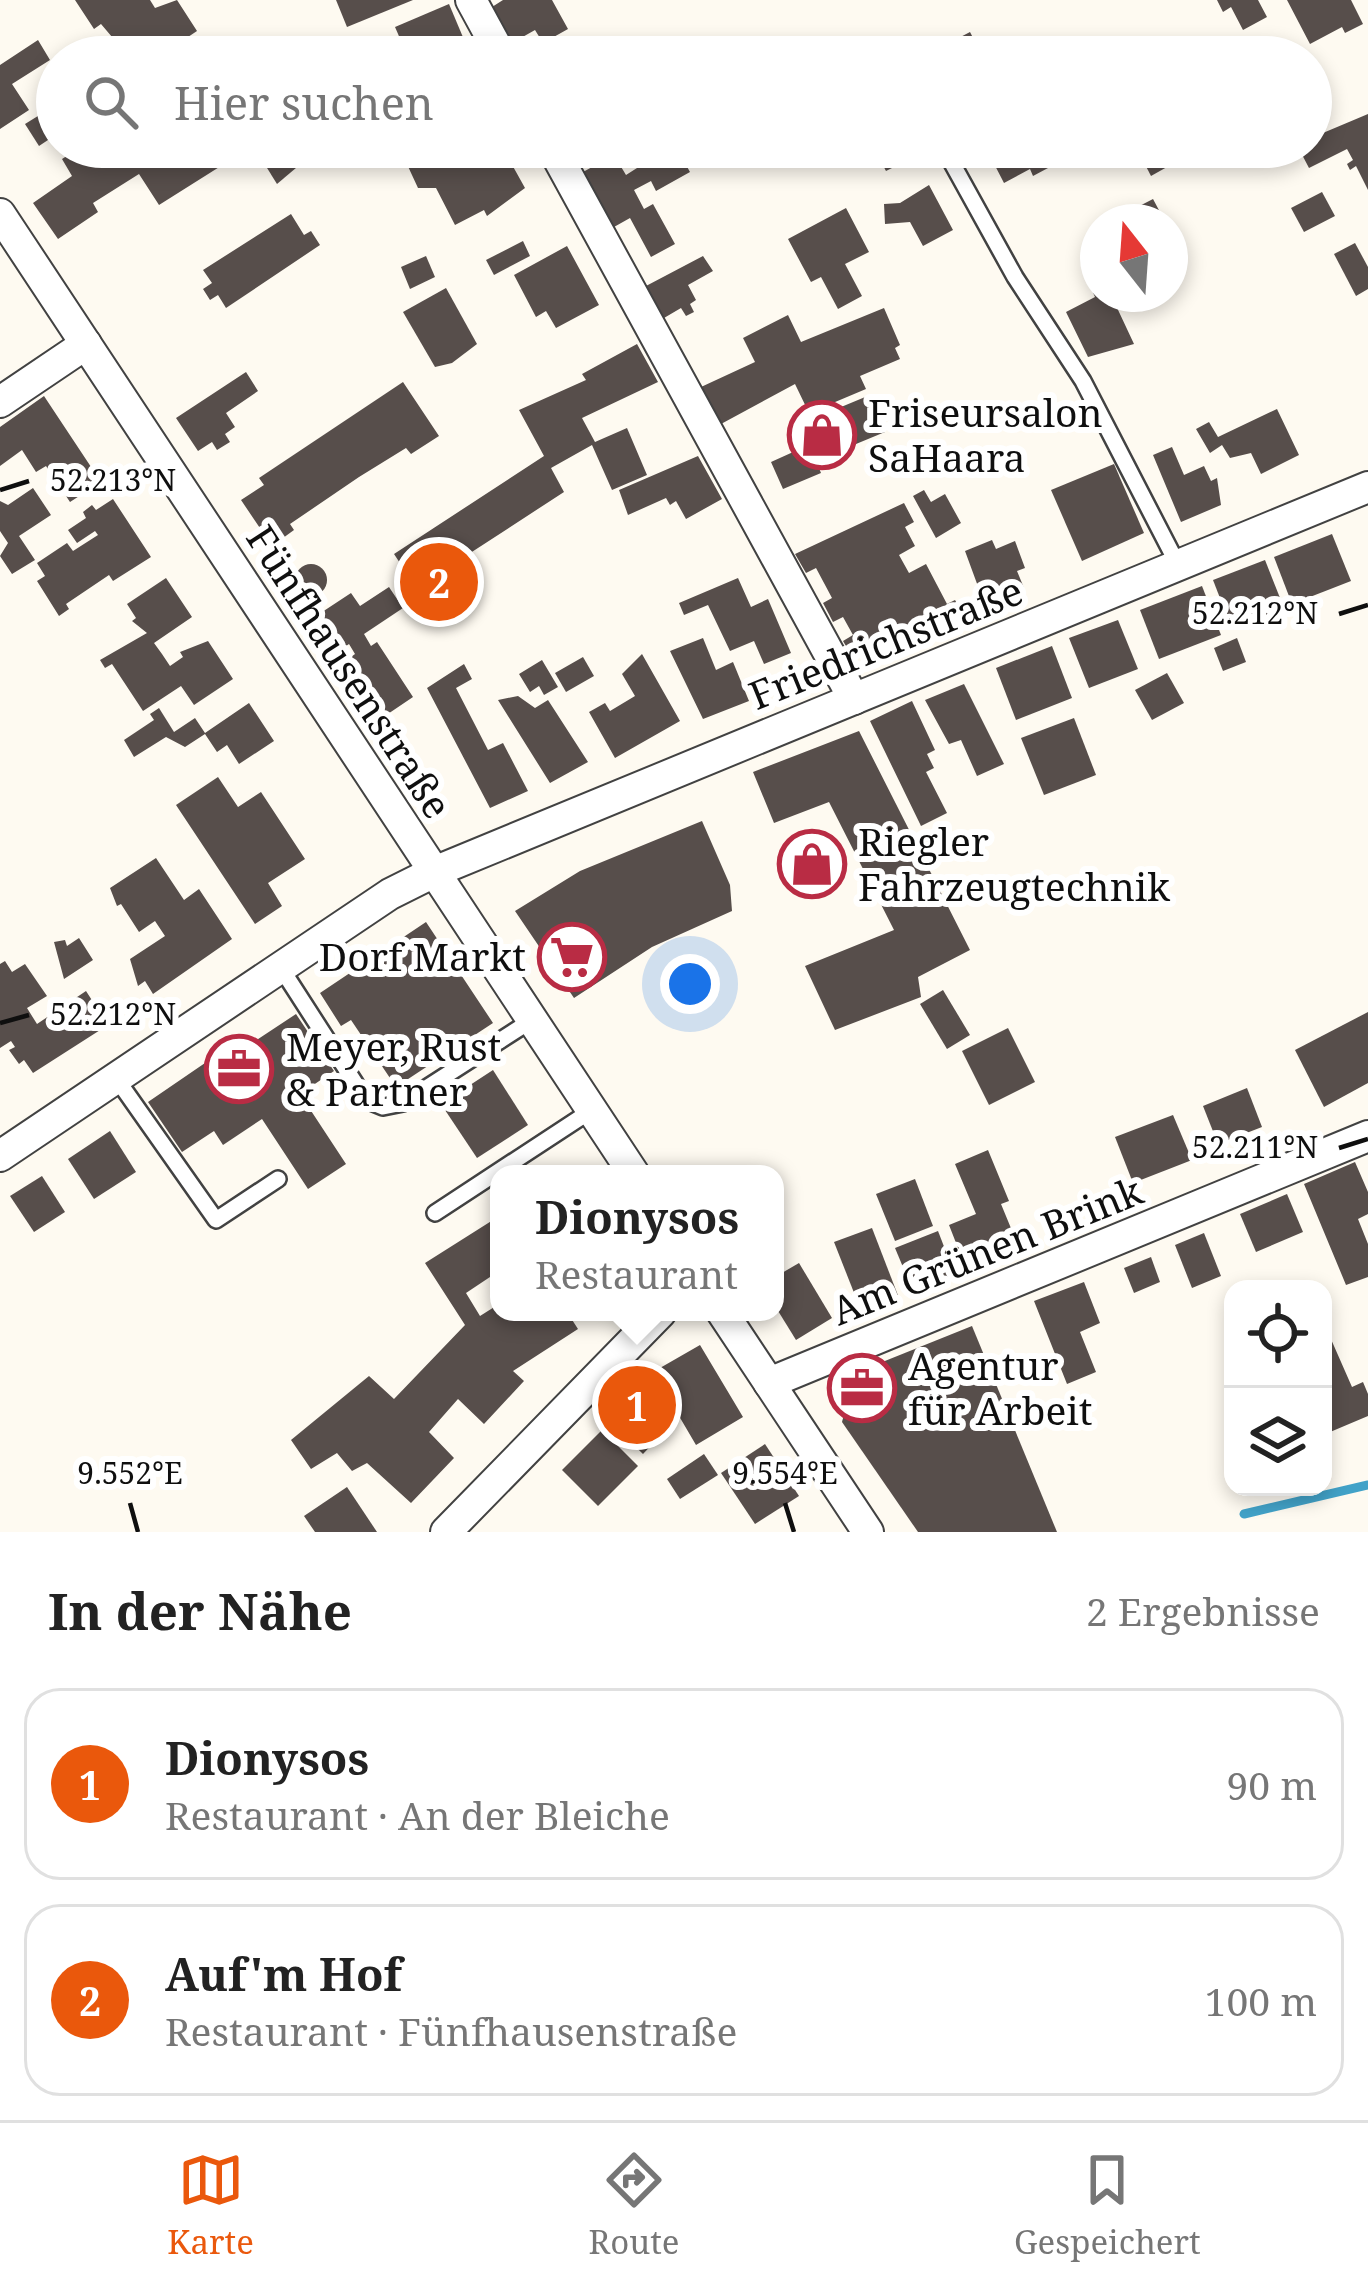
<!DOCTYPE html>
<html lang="de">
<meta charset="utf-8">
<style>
:root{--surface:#fff;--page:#f6f6f6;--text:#222;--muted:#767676;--line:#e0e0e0;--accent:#ea580c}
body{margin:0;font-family:"Noto Serif",serif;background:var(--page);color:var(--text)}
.controls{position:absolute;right:36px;bottom:36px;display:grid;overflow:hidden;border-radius:24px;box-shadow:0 6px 18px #0003}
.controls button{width:108px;height:108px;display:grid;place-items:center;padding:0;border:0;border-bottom:3px solid var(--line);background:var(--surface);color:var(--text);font:60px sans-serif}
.compass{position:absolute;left:1080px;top:204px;width:108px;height:108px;border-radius:50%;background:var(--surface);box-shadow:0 6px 18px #0003;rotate:343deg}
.you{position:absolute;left:690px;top:984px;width:42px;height:42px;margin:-30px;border:9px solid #fff;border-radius:50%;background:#1a73e8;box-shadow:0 0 0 18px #1a73e833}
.badge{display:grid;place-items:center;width:78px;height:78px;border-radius:50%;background:var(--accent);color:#fff;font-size:39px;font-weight:700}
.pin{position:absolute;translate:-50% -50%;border:6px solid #fff;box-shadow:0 3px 12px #0006}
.popup{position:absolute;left:490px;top:1165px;width:294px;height:156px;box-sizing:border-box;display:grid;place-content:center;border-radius:24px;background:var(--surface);filter:drop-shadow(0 3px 9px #0005);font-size:39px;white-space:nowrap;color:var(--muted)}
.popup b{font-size:45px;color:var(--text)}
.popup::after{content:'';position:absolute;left:50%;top:100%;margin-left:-24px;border:24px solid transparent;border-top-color:var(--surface)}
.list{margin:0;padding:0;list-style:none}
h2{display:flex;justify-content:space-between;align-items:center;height:156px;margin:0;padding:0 48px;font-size:51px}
h2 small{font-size:39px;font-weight:400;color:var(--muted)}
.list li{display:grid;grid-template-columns:78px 1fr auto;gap:36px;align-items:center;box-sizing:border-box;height:192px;margin:0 24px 24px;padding:0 24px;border:3px solid var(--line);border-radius:36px}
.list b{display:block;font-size:45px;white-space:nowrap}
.list p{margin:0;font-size:39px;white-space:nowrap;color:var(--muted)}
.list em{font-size:39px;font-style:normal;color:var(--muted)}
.icon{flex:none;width:66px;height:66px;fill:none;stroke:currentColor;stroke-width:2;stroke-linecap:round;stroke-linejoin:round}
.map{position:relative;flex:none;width:1368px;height:1532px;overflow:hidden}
.search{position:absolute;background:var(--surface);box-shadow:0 6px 18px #0003;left:36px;right:36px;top:36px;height:132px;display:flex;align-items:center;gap:30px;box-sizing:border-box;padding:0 42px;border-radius:66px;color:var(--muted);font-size:45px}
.sheet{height:588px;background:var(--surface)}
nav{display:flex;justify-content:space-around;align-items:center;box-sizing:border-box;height:168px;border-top:3px solid var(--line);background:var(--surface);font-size:33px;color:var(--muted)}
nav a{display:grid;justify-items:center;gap:6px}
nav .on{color:var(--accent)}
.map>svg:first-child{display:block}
</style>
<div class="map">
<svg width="1368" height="1532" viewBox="0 0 1368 1532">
<rect width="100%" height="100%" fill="#fefaf1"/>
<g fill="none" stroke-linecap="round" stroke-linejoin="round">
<polyline stroke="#42a2c8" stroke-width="9" points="1244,1514 1368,1485"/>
</g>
<g fill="#574e4b">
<polygon points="75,0 150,0 155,8 177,0 197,31 158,57 129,57 101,24 94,29"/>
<polygon points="336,0 413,0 347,27"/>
<polygon points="503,0 552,0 568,29 543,43 535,30 512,43 492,7"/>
<polygon points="1217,0 1258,0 1267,17 1243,30 1231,7 1223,12"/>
<polygon points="1287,0 1351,0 1363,24 1345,33 1342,27 1310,44"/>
<polygon points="449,4 465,42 430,57 408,57 395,27"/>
<polygon points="970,32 983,57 888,57 923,39 930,53"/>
<polygon points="38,40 50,60 12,84 29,110 0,129 0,65"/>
<polygon points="46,111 57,134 39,146 25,124"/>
<polygon points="1368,114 1368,190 1356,166 1350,170 1347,164 1353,160 1347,149 1309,168 1298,147 1311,147 1311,138"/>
<polygon points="81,147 128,148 251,147 159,205 139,174 93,203 98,212 58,239 33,203 72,176 62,159"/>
<polygon points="254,147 294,147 303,162 277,184"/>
<polygon points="399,147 429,147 434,159 467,147 482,163 505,152 525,188 487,216 484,210 455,225 436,188 418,188"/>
<polygon points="670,147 676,147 690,172 656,191 651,181 634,190 644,209 653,204 675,244 651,257 630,218 614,227 583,172 614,155 626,175"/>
<polygon points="873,147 909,147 914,157 886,171"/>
<polygon points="1001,147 1056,147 1063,160 1033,176 1030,169 1004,183 989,154"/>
<polygon points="1136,147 1177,147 1183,158 1151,176"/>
<polygon points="929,185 953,230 923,246 910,222 885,224 884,204 900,203"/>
<polygon points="1322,192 1335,216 1304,232 1291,208"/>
<polygon points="1153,199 1161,214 1146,222 1126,222 1122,215"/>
<polygon points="846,208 869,252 845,264 862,296 838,309 821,277 811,282 788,239"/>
<polygon points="291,214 304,235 311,231 320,245 226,308 218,295 210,300 203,289 212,283 203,270"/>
<polygon points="523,241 530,256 494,275 486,260"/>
<polygon points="1355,243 1368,267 1368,289 1356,296 1334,254"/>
<polygon points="567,246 599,305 556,328 546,311 536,317 514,275"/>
<polygon points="426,256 435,277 410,289 401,267"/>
<polygon points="703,256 713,271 688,285 696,300 690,304 694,312 686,316 681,308 664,318 646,286"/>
<polygon points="1098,280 1098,294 1119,294 1112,297 1134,344 1088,357 1066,312 1095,297 1089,284"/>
<polygon points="446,288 477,344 452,363 435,367 403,312"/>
<polygon points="884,308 900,345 895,348 900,359 860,376 866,389 809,413 795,384 721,424 701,387 755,362 743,338 788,315 801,342"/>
<polygon points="637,344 658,382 582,418 595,442 627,428 647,475 612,490 592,445 551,468 564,492 461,559 481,590 437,619 394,554 544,456 519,410 586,380 582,374"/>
<polygon points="246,372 258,391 226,413 235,427 225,434 230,442 217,450 212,442 198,451 176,418"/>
<polygon points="403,382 439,436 411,454 406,448 359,477 290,524 294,530 272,546 241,500 264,485 259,478"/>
<polygon points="870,395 885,432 827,456 823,446 812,451 821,473 783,489 771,462 802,448 793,427"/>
<polygon points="44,396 101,482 70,502 46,466 36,472 22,450 0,466 0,427"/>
<polygon points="1277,409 1299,455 1261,474 1251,453 1230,458 1222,445 1210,453 1196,429 1209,422 1218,437"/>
<polygon points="1172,447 1184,475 1204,466 1211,481 1217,478 1221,505 1181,522 1153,455"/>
<polygon points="698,456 722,499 686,519 676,501 670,505 666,498 628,515 619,490"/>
<polygon points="1114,464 1144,533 1082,561 1051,490"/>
<polygon points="33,488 51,515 19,536 35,560 12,574 0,556 8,543 0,531 0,501 8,505"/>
<polygon points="924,490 931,502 945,494 961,523 936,538 913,496"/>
<polygon points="113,499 151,557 113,581 109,575 66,604 69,609 59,616 37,581 45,576 37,563 67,543 73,551 98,535 95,531 77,543 68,530 86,518 83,512 92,505 96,510"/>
<polygon points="904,503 914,522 905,527 915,546 899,555 909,573 926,564 947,604 955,600 965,617 913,638 907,627 906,632 854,660 843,641 853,635 843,617 833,622 823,603 832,598 816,568 806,573 795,554"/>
<polygon points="1332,534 1351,581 1292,604 1274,557"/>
<polygon points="992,540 996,549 1015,541 1025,568 1017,571 1024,588 983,600 965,551"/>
<polygon points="1265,560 1284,608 1232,629 1213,580"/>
<circle cx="311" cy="580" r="16"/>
<polygon points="166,578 192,617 154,643 162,654 170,666 183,657 180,652 208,641 233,679 194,705 181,686 143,711 112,664 105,668 100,660 147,633 132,621 136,618 127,604"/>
<polygon points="738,578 751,607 768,599 791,653 764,664 754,641 730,651 708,605 684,615 679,603"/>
<polygon points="1202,586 1221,635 1159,659 1140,610"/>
<polygon points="389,587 403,608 364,634 371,646 377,642 413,697 376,722 364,704 372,698 347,660 355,654 349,644 333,655 310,620 351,593 360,606"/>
<polygon points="1118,620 1138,669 1089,688 1069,638"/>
<polygon points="703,638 716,670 733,662 749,701 703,719 670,651"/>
<polygon points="1237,638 1246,662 1223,671 1214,648"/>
<polygon points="1052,646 1072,698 1016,720 996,668"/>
<polygon points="642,654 680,721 615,758 589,712 605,703 610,711 635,696 622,674"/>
<polygon points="583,657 594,676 566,692 555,673"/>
<polygon points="542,660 558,687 544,695 539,686 530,692 519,674"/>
<polygon points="464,664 472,679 456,688 488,750 503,743 528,791 490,808 427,688"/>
<polygon points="1167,673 1184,703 1152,720 1135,690"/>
<polygon points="964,684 1004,764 977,776 961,740 949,744 925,700"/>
<polygon points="518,696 535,708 548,700 588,762 550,783 498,700"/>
<polygon points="912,701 935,750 927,754 934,768 926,772 947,813 921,826 870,721"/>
<polygon points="249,703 274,741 239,764 227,745 217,752 205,734 185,747 166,737 134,757 124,740 154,720 150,714 159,708 174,732 195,718 205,733"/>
<polygon points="1074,718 1096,775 1044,795 1021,738"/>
<polygon points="859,731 970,950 918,977 921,997 835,1030 805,966 894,930 829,802 774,823 753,772"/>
<polygon points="218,777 238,807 261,792 305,859 268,883 282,906 255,924 176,805"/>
<polygon points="702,821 730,885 732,911 652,947 574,998 515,911 580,871"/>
<polygon points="156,858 184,900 199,889 232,939 153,994 145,981 138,986 130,959 165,936 155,921 139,932 121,904 117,906 110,888"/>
<polygon points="426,922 493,1023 396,1087 351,1020 341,1026 320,993"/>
<polygon points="79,938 93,960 64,979 54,942 65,940 67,946"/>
<polygon points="5,961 12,972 25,964 47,996 27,1008 37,1024 86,991 108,1025 33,1073 24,1060 19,1064 9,1050 15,1047 11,1041 0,1048 0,964"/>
<polygon points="943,990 970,1035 947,1049 920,1004"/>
<polygon points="1368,1012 1368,1083 1324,1107 1295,1050"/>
<polygon points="296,1014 334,1071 300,1094 346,1164 308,1189 262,1119 223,1145 214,1131 182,1152 148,1102 205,1063 210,1071"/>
<polygon points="1008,1028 1035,1082 989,1105 962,1051"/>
<polygon points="493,1070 528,1125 477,1158 441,1104"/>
<polygon points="1247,1088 1262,1127 1218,1144 1203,1106"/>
<polygon points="1173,1115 1192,1160 1133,1183 1115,1137"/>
<polygon points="110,1131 136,1172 94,1199 68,1159"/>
<polygon points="988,1150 1009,1201 1001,1204 1020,1250 967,1271 949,1225 976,1214 955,1164"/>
<polygon points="1355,1162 1368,1192 1368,1214 1358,1219 1368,1244 1368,1277 1346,1285 1304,1184"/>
<polygon points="42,1176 65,1212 34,1232 10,1196"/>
<polygon points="915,1179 933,1226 895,1241 876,1194"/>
<polygon points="1287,1194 1303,1232 1256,1252 1240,1214"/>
<polygon points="493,1220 499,1229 499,1271 466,1293 480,1316 499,1304 499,1312 567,1312 578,1329 513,1371 524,1381 484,1424 458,1399 429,1432 454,1458 411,1503 367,1463 352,1471 337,1453 311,1469 291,1440 369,1376 394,1399 465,1325 425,1263"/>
<polygon points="872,1228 899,1298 862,1313 834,1242"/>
<polygon points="938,1231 955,1275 913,1291 895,1248"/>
<polygon points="1204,1233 1221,1276 1192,1288 1175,1245"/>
<polygon points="1151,1257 1160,1282 1134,1293 1124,1268"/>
<polygon points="799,1263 832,1318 796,1340 775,1306 775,1277"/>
<polygon points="1084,1282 1100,1323 1080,1332 1096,1372 1067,1384 1034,1301"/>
<polygon points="1323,1321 1352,1387 1363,1382 1368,1394 1368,1416 1323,1435"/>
<polygon points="972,1326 1057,1532 918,1532 842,1422 855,1373"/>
<polygon points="700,1345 743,1417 696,1445 679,1416 643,1454 608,1420 653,1372"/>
<polygon points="602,1430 638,1466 598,1506 562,1470"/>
<polygon points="765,1444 799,1496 755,1524 721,1473"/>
<polygon points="704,1454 718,1475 680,1499 667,1479"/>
<polygon points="347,1487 377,1532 315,1532 304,1516"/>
</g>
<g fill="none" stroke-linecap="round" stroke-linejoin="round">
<g stroke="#424242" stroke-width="20">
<g id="lane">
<polyline points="947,154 1015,277 1083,381 1178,565"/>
<polyline points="281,968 366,1100 383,1107 403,1103 532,1020"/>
<polyline points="116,1078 216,1220 278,1179"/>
<polyline points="435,1213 592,1110"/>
</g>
</g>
<g stroke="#424242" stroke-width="34">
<g id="street">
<polyline points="471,0 502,57"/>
<polyline points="552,147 854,699"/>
<polyline points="0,214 634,1174"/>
<polyline points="0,402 86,344"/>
<polyline points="0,1156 390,894 434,872 1368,487"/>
<polyline points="722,1312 868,1532"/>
<polyline points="769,1383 1368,1136"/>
<polyline points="446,1532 661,1312"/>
</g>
</g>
<use href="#lane" stroke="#fff" stroke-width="15"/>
<use href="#street" stroke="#fff" stroke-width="30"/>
</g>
<path fill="none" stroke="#0f0f0f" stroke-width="4.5" d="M 0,490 L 29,481M 1339,614 L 1368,605M 0,1023 L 29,1015M 1339,1148 L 1368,1139M 130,1503 L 138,1532M 785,1503 L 794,1532"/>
<defs>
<g id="shop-ring" transform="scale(3.45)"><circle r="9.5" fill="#fff" stroke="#b92c44" stroke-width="1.5"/><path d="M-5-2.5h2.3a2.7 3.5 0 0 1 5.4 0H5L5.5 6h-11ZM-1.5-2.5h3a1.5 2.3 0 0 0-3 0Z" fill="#b92c44"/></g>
<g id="supermarket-ring" transform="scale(3.45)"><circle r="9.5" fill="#fff" stroke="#b92c44" stroke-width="1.5"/><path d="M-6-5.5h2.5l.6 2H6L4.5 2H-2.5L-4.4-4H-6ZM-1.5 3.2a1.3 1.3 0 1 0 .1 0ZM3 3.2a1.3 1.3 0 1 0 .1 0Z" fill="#b92c44"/></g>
<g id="office-ring" transform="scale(3.45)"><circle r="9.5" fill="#fff" stroke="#b92c44" stroke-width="1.5"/><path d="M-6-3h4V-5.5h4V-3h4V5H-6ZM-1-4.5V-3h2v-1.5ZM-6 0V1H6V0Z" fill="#b92c44"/></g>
</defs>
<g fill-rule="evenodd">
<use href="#shop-ring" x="822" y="435"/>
<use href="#shop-ring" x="812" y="864"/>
<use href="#supermarket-ring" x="572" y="957"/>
<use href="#office-ring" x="239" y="1069"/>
<use href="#office-ring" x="862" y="1388"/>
</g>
<g text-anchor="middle" stroke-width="12" stroke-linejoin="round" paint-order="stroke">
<g font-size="39" fill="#0f0f0f" stroke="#fff" text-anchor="start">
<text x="868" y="427">Friseursalon<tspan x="868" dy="45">SaHaara</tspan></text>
<text x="858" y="856">Riegler<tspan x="858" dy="45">Fahrzeugtechnik</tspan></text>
<text x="526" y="971" text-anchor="end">Dorf Markt</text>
<text x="286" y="1061">Meyer, Rust<tspan x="286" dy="45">&amp; Partner</tspan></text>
<text x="908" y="1380">Agentur<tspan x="908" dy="45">für Arbeit</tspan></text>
</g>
<g font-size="39" fill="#0f0f0f" stroke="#fff">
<text transform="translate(886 643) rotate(-22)" y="14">Friedrichstraße</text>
<text transform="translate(349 672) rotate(57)" y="14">Fünfhausenstraße</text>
<text transform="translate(987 1251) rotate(-22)" y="14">Am Grünen Brink</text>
</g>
</g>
<g font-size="30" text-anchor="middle" fill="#0f0f0f" stroke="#fff" stroke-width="12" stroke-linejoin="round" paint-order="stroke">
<text x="113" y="491">52.213°N</text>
<text x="1255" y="624">52.212°N</text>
<text x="113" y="1025">52.212°N</text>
<text x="1255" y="1158">52.211°N</text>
<text x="130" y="1484">9.552°E</text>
<text x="785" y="1484">9.554°E</text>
</g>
</svg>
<div class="controls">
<button><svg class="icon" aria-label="locate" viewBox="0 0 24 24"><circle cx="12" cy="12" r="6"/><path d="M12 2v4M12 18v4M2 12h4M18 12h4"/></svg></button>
<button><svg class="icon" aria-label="layers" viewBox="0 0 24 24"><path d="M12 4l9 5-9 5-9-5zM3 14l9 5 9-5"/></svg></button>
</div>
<svg class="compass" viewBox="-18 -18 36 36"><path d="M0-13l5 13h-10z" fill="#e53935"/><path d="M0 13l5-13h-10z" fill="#767676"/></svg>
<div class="you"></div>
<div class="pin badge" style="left:637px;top:1405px">1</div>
<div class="popup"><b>Dionysos</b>Restaurant</div>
<div class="pin badge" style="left:439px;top:582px">2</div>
<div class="search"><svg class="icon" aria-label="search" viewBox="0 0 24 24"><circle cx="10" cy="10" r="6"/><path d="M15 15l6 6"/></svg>Hier suchen</div>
</div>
<section class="sheet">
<h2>In der Nähe<small>2 Ergebnisse</small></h2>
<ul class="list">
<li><span class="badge">1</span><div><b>Dionysos</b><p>Restaurant · An der Bleiche</p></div><em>90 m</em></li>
<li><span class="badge">2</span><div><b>Auf'm Hof</b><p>Restaurant · Fünfhausenstraße</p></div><em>100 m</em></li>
</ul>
</section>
<nav>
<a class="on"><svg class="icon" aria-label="map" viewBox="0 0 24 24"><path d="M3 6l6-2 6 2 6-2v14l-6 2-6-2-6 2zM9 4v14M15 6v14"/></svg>Karte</a>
<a><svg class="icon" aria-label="directions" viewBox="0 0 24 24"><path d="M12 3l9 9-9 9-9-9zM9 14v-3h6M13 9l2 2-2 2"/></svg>Route</a>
<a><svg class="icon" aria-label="saved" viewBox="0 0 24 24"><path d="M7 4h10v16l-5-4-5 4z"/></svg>Gespeichert</a>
</nav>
